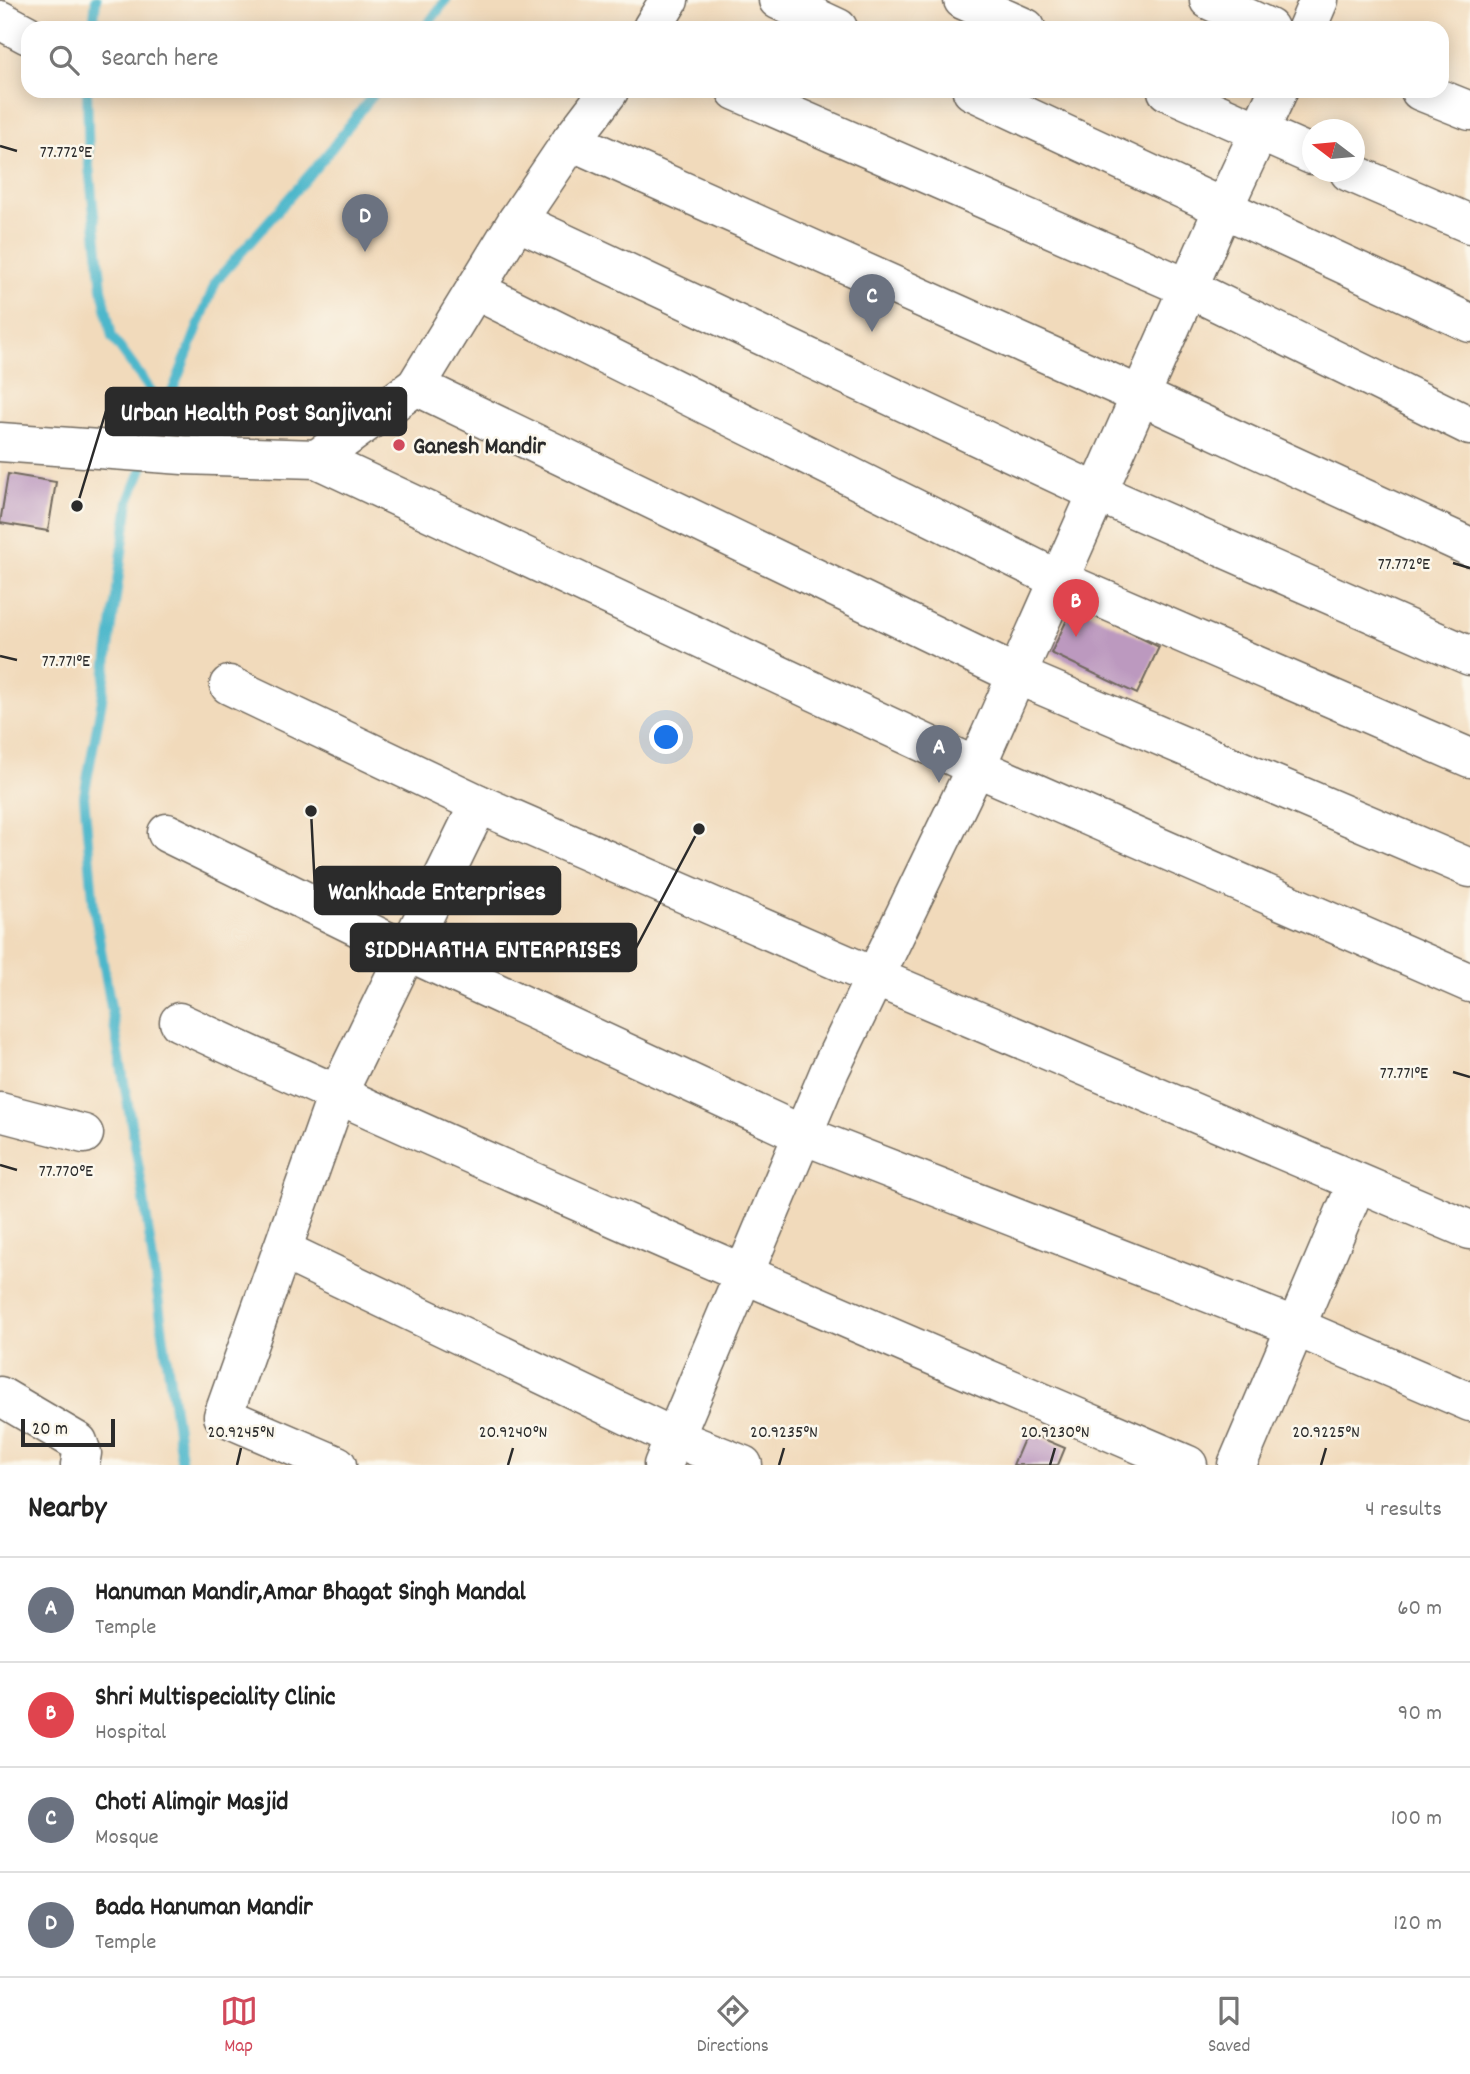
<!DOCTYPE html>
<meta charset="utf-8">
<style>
:root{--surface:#fff;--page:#f6f6f6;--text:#222;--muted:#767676;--line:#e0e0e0;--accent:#d1495b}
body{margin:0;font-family:Dekko,sans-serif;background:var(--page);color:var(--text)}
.compass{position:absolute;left:1302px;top:119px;width:63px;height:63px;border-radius:50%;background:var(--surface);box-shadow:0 4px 18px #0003;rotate:286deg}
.scale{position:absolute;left:21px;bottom:18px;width:94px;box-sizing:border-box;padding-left:7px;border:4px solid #2b2b2b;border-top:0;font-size:19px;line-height:24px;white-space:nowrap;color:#2b2b2b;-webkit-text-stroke:5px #fbf7ec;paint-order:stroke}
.you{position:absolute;left:667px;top:738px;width:24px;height:24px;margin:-18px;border:5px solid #fff;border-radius:50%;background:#1a73e8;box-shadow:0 0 0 10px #1a73e833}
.badge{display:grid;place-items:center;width:46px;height:46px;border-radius:50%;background:var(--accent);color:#fff;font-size:23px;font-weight:700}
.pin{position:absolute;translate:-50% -58px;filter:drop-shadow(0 2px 4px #0008)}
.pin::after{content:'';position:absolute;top:37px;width:24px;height:21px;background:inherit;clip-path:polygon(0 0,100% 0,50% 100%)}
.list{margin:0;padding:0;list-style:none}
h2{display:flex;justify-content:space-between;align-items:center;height:91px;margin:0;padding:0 28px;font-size:30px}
h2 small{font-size:23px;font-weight:400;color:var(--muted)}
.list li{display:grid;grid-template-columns:46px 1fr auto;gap:21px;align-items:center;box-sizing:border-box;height:105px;padding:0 28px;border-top:2px solid var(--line)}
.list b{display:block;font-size:26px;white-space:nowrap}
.list p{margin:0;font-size:23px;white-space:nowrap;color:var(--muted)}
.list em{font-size:23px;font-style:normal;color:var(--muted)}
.icon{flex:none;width:38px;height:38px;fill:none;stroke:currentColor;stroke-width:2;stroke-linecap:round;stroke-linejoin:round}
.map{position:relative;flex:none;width:1470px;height:1465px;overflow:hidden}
.search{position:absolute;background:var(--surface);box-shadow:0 4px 18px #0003;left:21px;right:21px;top:21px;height:77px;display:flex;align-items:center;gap:18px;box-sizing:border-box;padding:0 24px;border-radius:21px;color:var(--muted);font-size:26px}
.sheet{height:511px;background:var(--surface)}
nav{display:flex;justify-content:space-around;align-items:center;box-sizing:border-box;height:98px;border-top:2px solid var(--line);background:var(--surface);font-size:19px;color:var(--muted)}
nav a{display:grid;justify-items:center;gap:4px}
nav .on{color:var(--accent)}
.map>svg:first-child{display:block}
</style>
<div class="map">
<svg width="1470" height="1465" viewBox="0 0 1470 1465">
<rect width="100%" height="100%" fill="#fbf7ec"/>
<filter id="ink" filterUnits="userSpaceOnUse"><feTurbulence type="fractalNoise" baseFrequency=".0143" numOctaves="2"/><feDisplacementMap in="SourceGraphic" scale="14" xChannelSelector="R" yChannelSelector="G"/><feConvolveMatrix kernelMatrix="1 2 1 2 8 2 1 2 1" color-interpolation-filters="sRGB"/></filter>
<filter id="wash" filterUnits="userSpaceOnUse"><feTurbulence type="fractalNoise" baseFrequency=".00686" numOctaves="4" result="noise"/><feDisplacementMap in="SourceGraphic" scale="28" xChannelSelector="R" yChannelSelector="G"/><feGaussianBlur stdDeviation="1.57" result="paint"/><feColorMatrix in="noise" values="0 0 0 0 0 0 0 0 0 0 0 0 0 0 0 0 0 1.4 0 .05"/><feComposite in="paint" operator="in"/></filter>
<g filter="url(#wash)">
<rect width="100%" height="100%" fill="#f1dabb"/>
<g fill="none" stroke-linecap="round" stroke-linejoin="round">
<g stroke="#4eb7cb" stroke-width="10">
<polyline points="93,28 96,0"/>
<polyline points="425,28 446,0"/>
<polyline points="87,91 89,167 102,288 112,337 165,410"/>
<polyline points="152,443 216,281 324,158 376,91"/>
<polyline points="145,461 129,501 102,700 84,796 94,909 142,1186 182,1465"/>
</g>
</g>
<g id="blocks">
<g fill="#bc99bf">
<polygon points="8,474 56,482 48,531 0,523"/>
<polygon points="1074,605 1159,647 1137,694 1051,653"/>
<polygon points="1027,1432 1065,1448 1058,1465 1013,1465"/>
</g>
</g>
</g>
<g filter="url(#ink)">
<use href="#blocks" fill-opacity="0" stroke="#70685d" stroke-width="2"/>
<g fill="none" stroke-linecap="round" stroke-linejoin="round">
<g stroke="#70685d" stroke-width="41">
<g id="minor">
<polyline points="778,0 838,28"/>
<polyline points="963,0 1026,28"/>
<polyline points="1209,0 1269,28"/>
<polyline points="0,20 28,35"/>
<polyline points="652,28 669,0"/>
<polyline points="1307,28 1319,0"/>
<polyline points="736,91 1188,288 1470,426"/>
<polyline points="972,91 1470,323"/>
<polyline points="1167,91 1312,155"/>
<polyline points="1420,91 1470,111"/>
<polyline points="571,141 1141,396 1470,547"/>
<polyline points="1349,172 1470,224"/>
<polyline points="517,221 1098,493 1470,656"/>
<polyline points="475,290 1059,580 1470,758"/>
<polyline points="416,386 1017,675 1470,868"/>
<polyline points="0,442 183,455 317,459 976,767 1470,983"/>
<polyline points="317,459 416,386 517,221 571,141 609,91"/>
<polyline points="229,685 479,804 875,977 1470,1230"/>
<polyline points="167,833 407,951 803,1135 1296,1327 1470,1402"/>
<path d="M 179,1022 C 512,1176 850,1320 1188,1465"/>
<polyline points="0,1112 84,1134"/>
<polyline points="282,1250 675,1438 743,1465"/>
<polyline points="0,1396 78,1442 82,1453 80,1465"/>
<polyline points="337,1465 223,1416 337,1095 479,804"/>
<polyline points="663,1465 830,1070 976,767 1223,209 1278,91"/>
<polyline points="1237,1465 1357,1183"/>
</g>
</g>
<use href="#minor" stroke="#fff" stroke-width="38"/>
</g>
</g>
<path fill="none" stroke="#2b2b2b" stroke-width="2.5" d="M 0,146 L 17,151M 1453,563 L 1470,568M 0,656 L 17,660M 1453,1072 L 1470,1077M 0,1165 L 17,1170M 237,1465 L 241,1448M 508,1465 L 513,1448M 779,1465 L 784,1448M 1050,1465 L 1055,1448M 1321,1465 L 1326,1448"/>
<circle fill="#d1495b" stroke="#fbf7ec" stroke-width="2.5" cx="399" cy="445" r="7"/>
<g text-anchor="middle" stroke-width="5" stroke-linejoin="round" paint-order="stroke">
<g font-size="24" font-weight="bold" fill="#2b2b2b" stroke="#fbf7ec" text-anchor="start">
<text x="413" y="453">Ganesh Mandir</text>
</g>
</g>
<g font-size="18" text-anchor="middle" fill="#2b2b2b" stroke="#fbf7ec" stroke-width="5" stroke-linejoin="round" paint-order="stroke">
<text x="66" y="157">77.772°E</text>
<text x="1404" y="569">77.772°E</text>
<text x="66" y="666">77.771°E</text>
<text x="1404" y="1078">77.771°E</text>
<text x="66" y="1176">77.770°E</text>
<text x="241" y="1437">20.9245°N</text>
<text x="513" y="1437">20.9240°N</text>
<text x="784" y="1437">20.9235°N</text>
<text x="1055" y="1437">20.9230°N</text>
<text x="1326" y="1437">20.9225°N</text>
</g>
<path fill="none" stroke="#2b2b2b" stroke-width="2.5" d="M77 506L106 411M311 811L315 890M699 829L636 948"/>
<g fill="#2b2b2b" stroke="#fbf7ec" stroke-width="2.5">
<circle cx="77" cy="506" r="7"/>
<circle cx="311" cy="811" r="7"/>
<circle cx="699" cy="829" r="7"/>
</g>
<g fill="#2b2b2b" stroke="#2b2b2b" stroke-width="2.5">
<rect x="106" y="388" width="300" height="47" rx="7"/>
<rect x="315" y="867" width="245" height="47" rx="7"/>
<rect x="351" y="924" width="285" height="47" rx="7"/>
</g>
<g font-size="26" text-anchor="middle" font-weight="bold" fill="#fff">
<text x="256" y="420">Urban Health Post Sanjivani</text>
<text x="437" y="899">Wankhade Enterprises</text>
<text x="493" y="957">SIDDHARTHA ENTERPRISES</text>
</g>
</svg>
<svg class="compass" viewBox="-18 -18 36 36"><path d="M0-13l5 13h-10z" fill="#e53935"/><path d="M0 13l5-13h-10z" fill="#767676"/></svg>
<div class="scale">20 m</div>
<div class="you"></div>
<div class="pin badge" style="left:939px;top:783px;background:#6b7280">A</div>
<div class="pin badge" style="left:1076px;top:637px;background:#e0444e">B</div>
<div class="pin badge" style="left:872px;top:332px;background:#6b7280">C</div>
<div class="pin badge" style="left:365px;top:252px;background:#6b7280">D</div>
<div class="search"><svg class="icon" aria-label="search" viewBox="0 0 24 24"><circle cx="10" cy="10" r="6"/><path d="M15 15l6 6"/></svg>Search here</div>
</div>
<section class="sheet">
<h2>Nearby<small>4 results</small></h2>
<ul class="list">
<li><span class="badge" style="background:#6b7280">A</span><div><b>Hanuman Mandir,Amar Bhagat Singh Mandal</b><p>Temple</p></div><em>60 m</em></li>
<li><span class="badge" style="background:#e0444e">B</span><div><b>Shri Multispeciality Clinic</b><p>Hospital</p></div><em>90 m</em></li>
<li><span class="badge" style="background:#6b7280">C</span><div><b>Choti Alimgir Masjid</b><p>Mosque</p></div><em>100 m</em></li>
<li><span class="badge" style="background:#6b7280">D</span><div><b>Bada Hanuman Mandir</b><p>Temple</p></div><em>120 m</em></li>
</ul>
</section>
<nav>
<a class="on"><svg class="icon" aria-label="map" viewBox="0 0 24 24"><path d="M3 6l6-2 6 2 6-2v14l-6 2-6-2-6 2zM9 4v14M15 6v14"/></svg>Map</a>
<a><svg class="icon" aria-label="directions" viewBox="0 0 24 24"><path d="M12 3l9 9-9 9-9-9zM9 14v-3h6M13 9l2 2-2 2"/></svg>Directions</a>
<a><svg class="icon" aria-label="saved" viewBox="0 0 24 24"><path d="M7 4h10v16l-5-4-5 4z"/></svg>Saved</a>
</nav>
